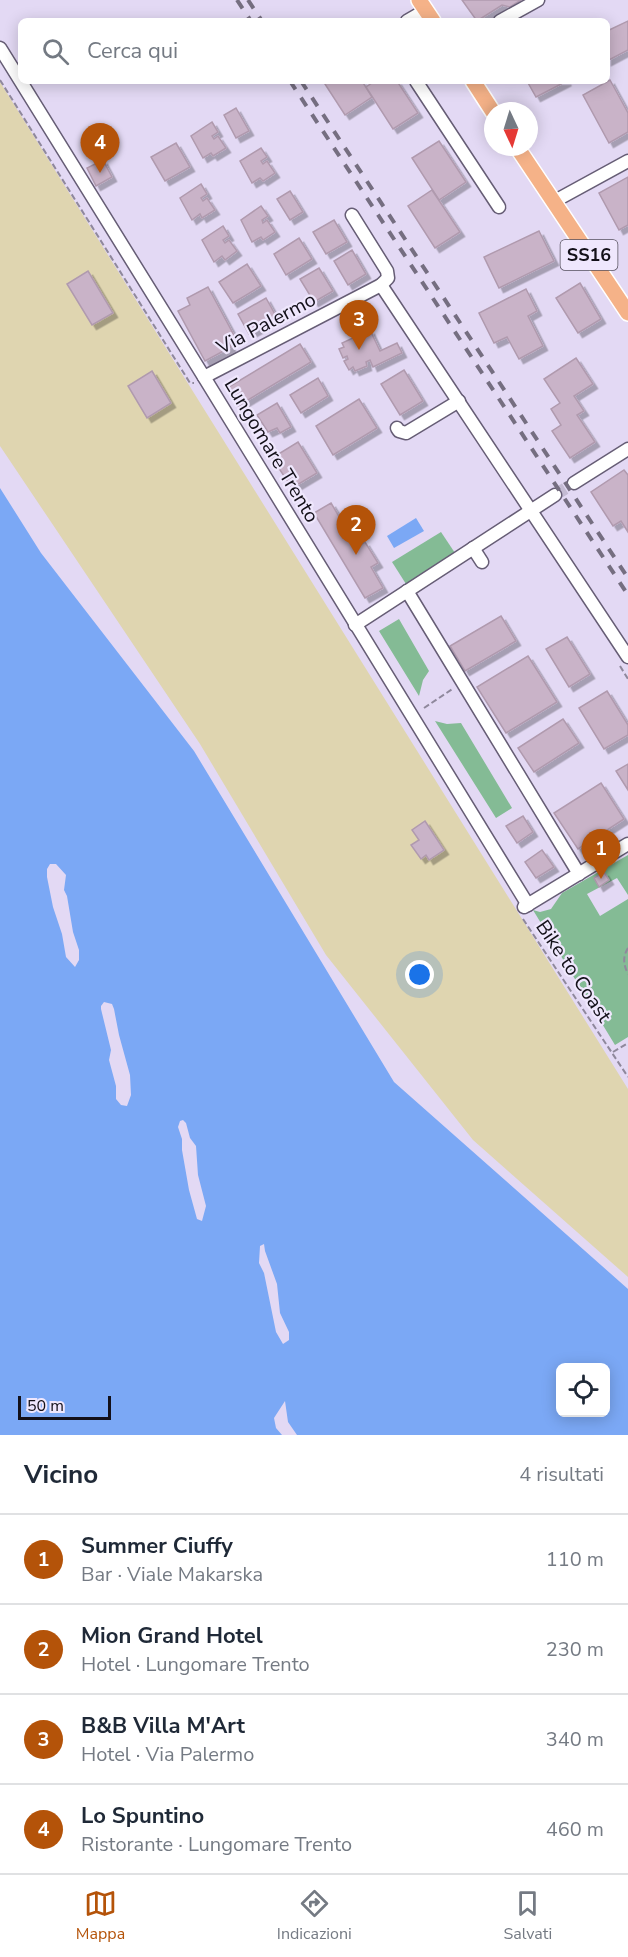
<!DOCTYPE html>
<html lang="it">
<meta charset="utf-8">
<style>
:root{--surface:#fff;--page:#f2f2f3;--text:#1f2937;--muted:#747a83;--line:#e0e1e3;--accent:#b45309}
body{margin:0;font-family:"Nunito Sans",sans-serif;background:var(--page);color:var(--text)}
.controls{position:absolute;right:18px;bottom:18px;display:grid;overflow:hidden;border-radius:9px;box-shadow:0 3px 15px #0003}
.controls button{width:54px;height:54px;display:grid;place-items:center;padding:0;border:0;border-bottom:2px solid var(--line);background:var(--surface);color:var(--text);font:30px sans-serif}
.compass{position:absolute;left:484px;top:102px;width:54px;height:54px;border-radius:50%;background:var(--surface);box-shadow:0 3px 15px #0003;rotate:176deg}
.scale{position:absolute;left:18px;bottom:15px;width:93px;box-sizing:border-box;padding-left:6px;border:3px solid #131019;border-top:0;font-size:16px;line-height:21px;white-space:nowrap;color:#131019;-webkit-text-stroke:4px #efe7fd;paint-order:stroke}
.you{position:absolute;left:420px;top:975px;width:21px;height:21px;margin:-15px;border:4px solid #fff;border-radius:50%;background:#1a73e8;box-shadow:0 0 0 9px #1a73e833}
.badge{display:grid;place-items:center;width:39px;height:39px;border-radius:50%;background:var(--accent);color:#fff;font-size:20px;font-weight:700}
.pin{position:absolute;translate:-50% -50px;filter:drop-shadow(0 2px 3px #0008)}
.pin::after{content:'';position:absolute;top:32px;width:21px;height:18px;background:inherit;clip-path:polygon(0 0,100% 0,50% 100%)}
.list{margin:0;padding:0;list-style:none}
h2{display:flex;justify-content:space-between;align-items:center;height:78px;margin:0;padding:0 24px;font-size:26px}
h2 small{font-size:20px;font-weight:400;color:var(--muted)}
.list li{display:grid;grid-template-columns:39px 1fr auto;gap:18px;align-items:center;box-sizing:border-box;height:90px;padding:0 24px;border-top:2px solid var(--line)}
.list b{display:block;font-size:22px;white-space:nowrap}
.list p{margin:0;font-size:20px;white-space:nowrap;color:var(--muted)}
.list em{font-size:20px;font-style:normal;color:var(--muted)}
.icon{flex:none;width:33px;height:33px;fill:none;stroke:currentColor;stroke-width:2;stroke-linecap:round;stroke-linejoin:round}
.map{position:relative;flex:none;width:628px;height:1435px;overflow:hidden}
.search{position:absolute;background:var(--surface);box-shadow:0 3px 15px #0003;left:18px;right:18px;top:18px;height:66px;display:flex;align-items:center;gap:15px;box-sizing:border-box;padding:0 21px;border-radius:9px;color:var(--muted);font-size:22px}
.sheet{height:438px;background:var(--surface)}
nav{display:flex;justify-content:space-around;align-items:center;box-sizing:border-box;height:84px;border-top:2px solid var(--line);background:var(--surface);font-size:16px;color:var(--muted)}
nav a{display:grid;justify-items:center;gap:3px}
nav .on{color:var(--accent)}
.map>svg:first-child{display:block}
</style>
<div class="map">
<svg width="628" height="1435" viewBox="0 0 628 1435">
<defs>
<filter id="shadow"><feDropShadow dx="4.5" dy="4.5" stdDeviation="0" flood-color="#0004"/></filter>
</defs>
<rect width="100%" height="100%" fill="#e3d9f4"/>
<g fill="#84bb95">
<polygon points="441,532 455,553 406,584 392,562"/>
<polygon points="399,619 429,671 423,680 419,696 379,631"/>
<polygon points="435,721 447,724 461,723 512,808 496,818"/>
<polygon points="628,855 628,895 617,878 587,894 600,916 628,899 628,1037 615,1045 533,910 540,912 551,909 562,893"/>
</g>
<polygon fill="#dfd5b0" points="0,82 628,1089 628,1277 473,1140 326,955 200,744 0,446"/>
<g fill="#7ba8f5" fill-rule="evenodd">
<path d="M 0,488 L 41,553 L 194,751 L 394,1082 L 628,1289 L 628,1435 L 0,1435 ZM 560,1368 L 606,1368 L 606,1412 L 560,1412 Z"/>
<polygon points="416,518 424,531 394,548 387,536"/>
</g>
<g fill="#e3d9f4">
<polygon points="50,864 56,864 66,875 64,890 67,896 73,932 79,950 79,960 75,967 66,957 62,934 53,907 47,877 47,869"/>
<polygon points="104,1002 112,1004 114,1009 119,1035 130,1075 131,1095 127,1106 121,1105 116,1099 116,1086 109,1060 111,1050 101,1009 101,1006"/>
<polygon points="183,1120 186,1123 190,1138 196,1146 198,1175 206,1206 202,1221 197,1219 189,1190 182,1150 182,1139 178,1127 180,1121"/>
<polygon points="264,1244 265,1251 277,1284 280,1313 289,1332 289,1340 283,1344 276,1332 264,1273 259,1263 260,1246"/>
<polygon points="285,1401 288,1422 297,1435 282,1435 276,1428 274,1418"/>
</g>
<g fill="#c9b3c8" stroke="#b09aae" stroke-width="1.5" filter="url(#shadow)">
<polygon points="462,0 521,0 510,7 502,5 477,21"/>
<polygon points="628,21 628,50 607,61 607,31"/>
<polygon points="610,80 628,113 628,132 609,143 583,95"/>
<polygon points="323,81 362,81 372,97 345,115"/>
<polygon points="375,81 397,81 418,113 393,129 366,87"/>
<polygon points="527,81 567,81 536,97"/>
<polygon points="236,108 249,131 236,138 224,115"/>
<polygon points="212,122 218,132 212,136 214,139 218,136 226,148 213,156 211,153 203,158 191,136"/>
<polygon points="439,141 466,182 439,200 412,158"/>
<polygon points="176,143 190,167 165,181 151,157"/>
<polygon points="261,148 267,157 261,161 263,164 267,161 275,173 263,181 260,178 252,183 240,161"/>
<polygon points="103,160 112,177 96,186 87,168"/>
<polygon points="628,177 628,225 619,230 599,193"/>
<polygon points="201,184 207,194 201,198 203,201 207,198 215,210 202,218 200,214 192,220 180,198"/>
<polygon points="432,190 460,232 435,248 408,206"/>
<polygon points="290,191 303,212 290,220 277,199"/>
<polygon points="261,206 268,216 262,220 263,223 267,220 275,232 263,240 261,237 252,242 241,220"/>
<polygon points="334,220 347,242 326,254 313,232"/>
<polygon points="223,226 229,236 223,240 225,243 229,240 237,251 225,260 222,256 214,262 202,240"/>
<polygon points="539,231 554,261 499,288 484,257"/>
<polygon points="299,238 312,259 286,275 274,254"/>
<polygon points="352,250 366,274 348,285 334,261"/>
<polygon points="247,264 261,286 233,303 219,282"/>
<polygon points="319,268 333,291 314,302 300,279"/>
<polygon points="88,271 113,313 92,325 67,284"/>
<polygon points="580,283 601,319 578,333 556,298"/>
<polygon points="208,287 236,339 229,343 231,347 205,361 178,311 190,305 187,298"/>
<polygon points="526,289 537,311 528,316 543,346 519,359 507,337 494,343 479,313"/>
<polygon points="266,298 277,318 249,334 238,314"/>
<polygon points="370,330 380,351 397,343 402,353 373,367 370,360 366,362 367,366 355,371 353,367 349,370 344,361 348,359 347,356 343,358 339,349 344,347 342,343"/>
<polygon points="300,344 311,362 238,406 227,388"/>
<polygon points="576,358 593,384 574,396 584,411 577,415 595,442 570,458 552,431 561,425 551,409 560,403 544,379"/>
<polygon points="404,370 423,401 400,415 381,384"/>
<polygon points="152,371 171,403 147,418 128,386"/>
<polygon points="318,378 328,396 301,413 290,395"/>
<polygon points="359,399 377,428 333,455 316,426"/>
<polygon points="277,403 291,427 280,433 277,428 268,432 257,415"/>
<polygon points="298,442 317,473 292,488 272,458"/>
<polygon points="624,470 628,475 628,532 621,521 613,526 591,492"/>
<polygon points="331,503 357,547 365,542 378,563 371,567 383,588 365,598 314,513"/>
<polygon points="501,616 516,641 465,671 450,646"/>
<polygon points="567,637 590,674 569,687 546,649"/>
<polygon points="528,656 557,702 506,733 477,687"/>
<polygon points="607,691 628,725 628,735 604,749 579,708"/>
<polygon points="563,719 579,743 534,772 518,748"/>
<polygon points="628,764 628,790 616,771"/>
<polygon points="601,783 624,819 578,849 554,813"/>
<polygon points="523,816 533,832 517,843 506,826"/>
<polygon points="425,821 444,850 429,860 426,855 421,859 411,845 419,840 412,830"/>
<polygon points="542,850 554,867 536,878 525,862"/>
<polygon points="604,872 609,880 599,887 594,878"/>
</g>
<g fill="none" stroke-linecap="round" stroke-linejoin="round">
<polyline stroke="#c4bbd3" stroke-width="12" stroke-dasharray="12 6" stroke-linecap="butt" points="555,495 574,483"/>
<g stroke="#665d75" stroke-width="15">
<g id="minor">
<polyline points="407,21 426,10"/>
<polyline points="500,21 538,0"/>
<polyline points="0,48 204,377 528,905"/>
<polyline points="416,81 499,207"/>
<polyline points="553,202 628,161"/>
<polyline points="352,215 387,271 388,278 381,285"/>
<polyline points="204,377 381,285 628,657"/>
<polyline points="397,428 399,431 406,433 459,401"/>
<polyline points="574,483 628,449"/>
<polyline points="473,548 482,562"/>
<polyline points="407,591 579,874"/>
<polyline points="355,625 555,495"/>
<polyline points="524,907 628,844"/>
</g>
</g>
<g stroke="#fff" stroke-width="18">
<g id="major">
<polyline points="419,0 433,21"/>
<polyline points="473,81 493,112"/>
<polyline points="517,147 628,313"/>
</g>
</g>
<g stroke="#8f889c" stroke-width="2" stroke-dasharray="6 3" stroke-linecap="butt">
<polyline points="0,80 190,383 194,383"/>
<polyline points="620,666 628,679"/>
<polyline points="424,708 454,688"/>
<polyline points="523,919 628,1077"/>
<path d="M 628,948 C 622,957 624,966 628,974"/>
<polyline points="613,1052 628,1043"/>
</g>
<use href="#minor" stroke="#fff" stroke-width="12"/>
<use href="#major" stroke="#f5b288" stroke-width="15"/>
<g stroke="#756e80" stroke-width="4" stroke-dasharray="10 10" stroke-linecap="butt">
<polyline points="237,0 251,21"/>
<polyline points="248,0 262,21"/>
<polyline points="290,81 628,595"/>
<polyline points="301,81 628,578"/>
</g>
</g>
<g text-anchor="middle" stroke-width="4.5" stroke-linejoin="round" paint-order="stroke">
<rect fill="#efe7fd" stroke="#55505d" stroke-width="1.5" x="560.5" y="240" width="57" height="30" rx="4.5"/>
<g font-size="18" font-weight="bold" fill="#131019">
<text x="589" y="261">SS16</text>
</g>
<g font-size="20" fill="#131019" stroke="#efe7fd">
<text transform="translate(266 323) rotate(-28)" y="7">Via Palermo</text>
<text transform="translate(272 450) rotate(59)" y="7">Lungomare Trento</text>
<text transform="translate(574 971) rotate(56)" y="7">Bike to Coast</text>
</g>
</g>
</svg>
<div class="controls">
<button><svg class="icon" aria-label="locate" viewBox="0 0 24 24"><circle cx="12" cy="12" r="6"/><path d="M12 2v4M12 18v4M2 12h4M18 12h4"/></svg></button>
</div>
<svg class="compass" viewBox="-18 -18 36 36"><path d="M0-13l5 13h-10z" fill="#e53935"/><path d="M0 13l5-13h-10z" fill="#747a83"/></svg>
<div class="scale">50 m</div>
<div class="you"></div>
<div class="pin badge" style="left:601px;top:879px">1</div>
<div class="pin badge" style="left:356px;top:555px">2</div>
<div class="pin badge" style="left:359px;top:350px">3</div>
<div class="pin badge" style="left:100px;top:173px">4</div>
<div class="search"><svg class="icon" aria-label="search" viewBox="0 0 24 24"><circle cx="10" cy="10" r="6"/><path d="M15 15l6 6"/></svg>Cerca qui</div>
</div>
<section class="sheet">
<h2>Vicino<small>4 risultati</small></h2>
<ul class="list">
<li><span class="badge">1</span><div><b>Summer Ciuffy</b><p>Bar · Viale Makarska</p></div><em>110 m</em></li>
<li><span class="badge">2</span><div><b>Mion Grand Hotel</b><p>Hotel · Lungomare Trento</p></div><em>230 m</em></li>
<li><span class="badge">3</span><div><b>B&amp;B Villa M'Art</b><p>Hotel · Via Palermo</p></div><em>340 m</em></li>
<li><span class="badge">4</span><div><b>Lo Spuntino</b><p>Ristorante · Lungomare Trento</p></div><em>460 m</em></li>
</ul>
</section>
<nav>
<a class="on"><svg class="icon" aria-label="map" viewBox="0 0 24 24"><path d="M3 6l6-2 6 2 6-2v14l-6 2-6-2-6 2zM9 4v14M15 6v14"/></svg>Mappa</a>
<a><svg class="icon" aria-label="directions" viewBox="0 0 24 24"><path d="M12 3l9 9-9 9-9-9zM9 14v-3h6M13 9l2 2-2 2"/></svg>Indicazioni</a>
<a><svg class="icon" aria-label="saved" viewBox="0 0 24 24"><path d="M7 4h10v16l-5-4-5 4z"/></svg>Salvati</a>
</nav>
